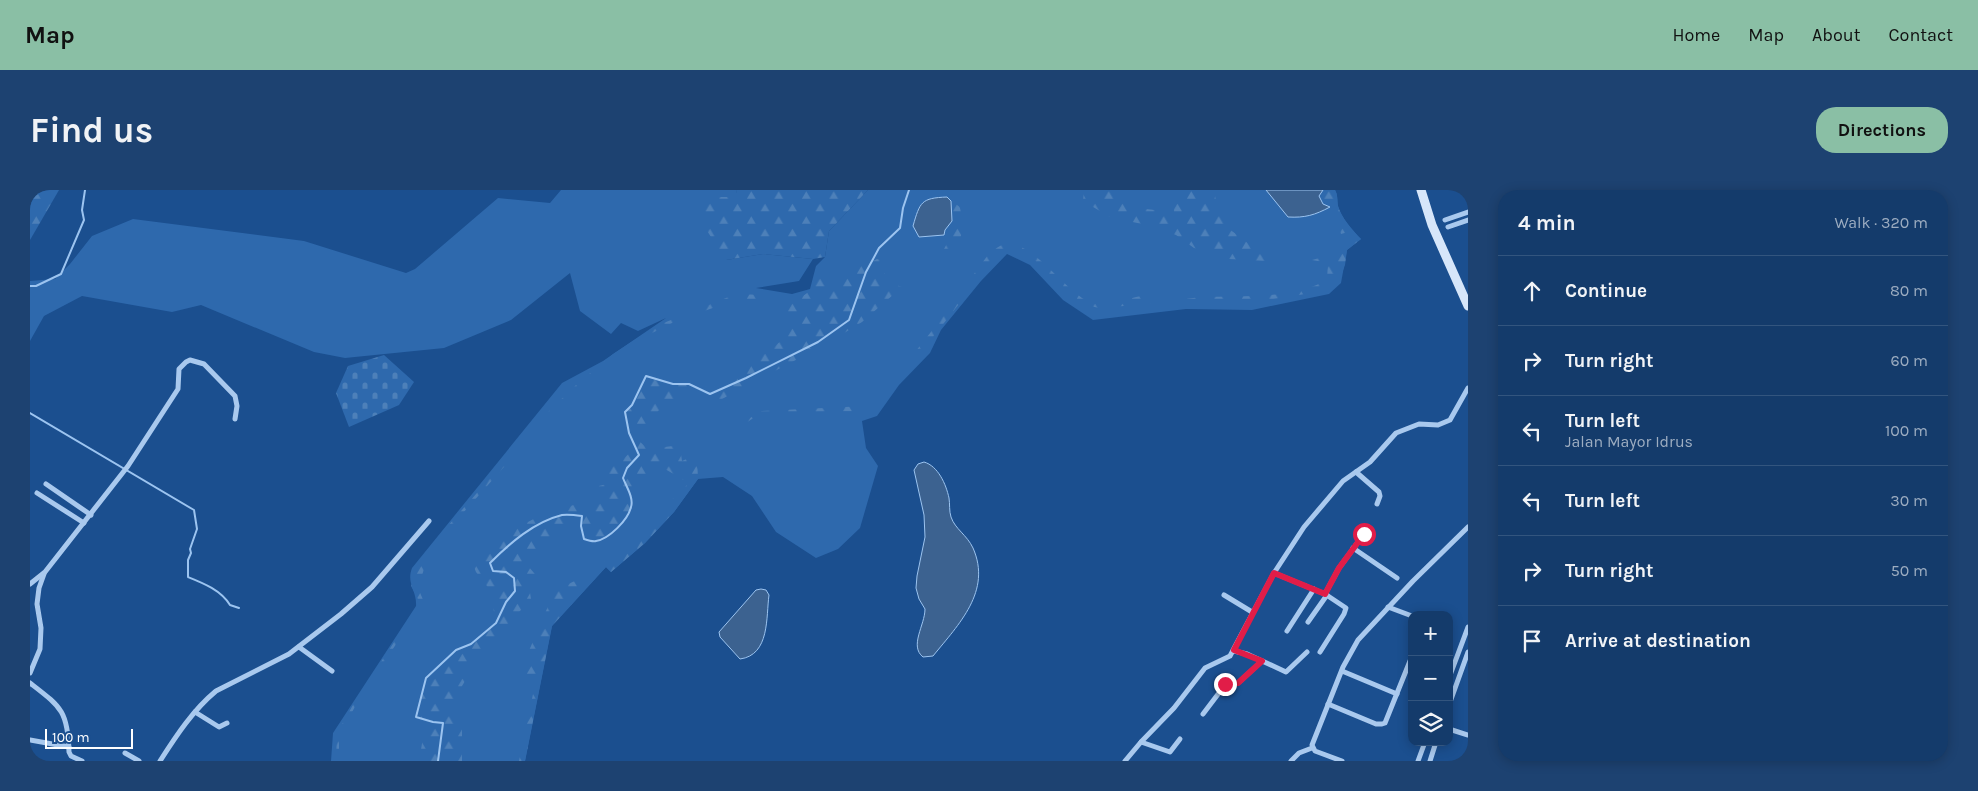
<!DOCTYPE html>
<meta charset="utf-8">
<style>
:root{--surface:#143b6b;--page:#1d4271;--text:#f1f3f6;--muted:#9dadc1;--line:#33557e;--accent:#8abfa5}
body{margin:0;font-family:Karla,sans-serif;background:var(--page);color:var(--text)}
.controls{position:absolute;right:15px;bottom:15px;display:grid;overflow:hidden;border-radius:10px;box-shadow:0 2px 12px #0003}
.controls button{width:45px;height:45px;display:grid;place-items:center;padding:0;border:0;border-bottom:1px solid var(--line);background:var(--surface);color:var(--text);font:25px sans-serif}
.scale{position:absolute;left:15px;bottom:12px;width:88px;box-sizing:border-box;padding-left:5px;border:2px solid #fff;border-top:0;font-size:14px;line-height:18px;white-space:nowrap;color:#fff;-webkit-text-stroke:4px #1b4f8f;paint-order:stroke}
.stop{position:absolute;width:15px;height:15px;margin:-11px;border:4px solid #e11d48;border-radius:50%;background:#fff}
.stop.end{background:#e11d48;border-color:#fff;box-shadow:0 1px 5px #0008}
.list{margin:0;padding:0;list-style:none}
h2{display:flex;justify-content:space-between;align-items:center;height:65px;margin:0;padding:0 20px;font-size:21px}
h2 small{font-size:16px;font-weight:400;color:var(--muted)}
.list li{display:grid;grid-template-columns:32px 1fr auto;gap:15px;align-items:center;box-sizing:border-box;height:70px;padding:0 20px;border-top:1px solid var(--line)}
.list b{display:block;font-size:19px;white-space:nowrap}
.list p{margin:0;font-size:16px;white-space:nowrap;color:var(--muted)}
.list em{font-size:16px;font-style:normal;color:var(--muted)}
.icon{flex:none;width:28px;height:28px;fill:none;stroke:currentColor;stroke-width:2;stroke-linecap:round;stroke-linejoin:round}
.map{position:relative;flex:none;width:1438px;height:571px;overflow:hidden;border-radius:20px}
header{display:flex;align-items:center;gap:30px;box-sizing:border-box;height:70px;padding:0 25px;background:var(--accent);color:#111}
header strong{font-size:24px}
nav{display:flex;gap:28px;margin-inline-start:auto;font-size:18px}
.intro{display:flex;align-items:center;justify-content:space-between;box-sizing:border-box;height:120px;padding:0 30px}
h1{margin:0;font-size:35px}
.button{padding:12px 22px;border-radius:20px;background:var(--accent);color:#111;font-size:18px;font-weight:700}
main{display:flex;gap:30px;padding:0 30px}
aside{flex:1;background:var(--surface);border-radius:20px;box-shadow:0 2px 12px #0003}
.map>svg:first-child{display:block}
</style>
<header>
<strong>Map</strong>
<nav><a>Home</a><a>Map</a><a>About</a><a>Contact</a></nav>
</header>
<div class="intro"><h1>Find us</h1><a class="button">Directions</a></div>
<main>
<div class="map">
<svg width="1438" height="571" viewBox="0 0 1438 571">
<defs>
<pattern id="forest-firs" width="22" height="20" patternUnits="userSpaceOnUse" patternTransform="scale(1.25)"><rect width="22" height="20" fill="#2e69ad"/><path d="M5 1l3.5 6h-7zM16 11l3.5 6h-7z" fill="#4d80b9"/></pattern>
<pattern id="cemetery-stones" width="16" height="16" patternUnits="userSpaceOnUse" patternTransform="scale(1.25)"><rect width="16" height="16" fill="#2e69ad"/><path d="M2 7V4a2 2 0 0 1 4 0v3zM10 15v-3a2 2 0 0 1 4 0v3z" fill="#4d80b9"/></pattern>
</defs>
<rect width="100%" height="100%" fill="#1b4f8f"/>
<path fill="#2e69ad" d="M 531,0 L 707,0 L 696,70 L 733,64 L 783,69 L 769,91 L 726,98 L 762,104 L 780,99 L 786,76 L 795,67 L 799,41 L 838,0 L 1305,0 C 1308,5 1307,10 1308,16 C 1311,27 1322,40 1331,49 L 1317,60 L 1311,93 L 1299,104 L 1222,120 L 1156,119 L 1063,130 L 1033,110 L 1000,75 L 977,64 L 951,91 L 911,140 L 900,163 L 869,195 L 847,226 L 832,231 L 836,258 L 848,276 L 830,338 L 808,359 L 786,368 L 746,342 L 722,306 L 693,287 L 668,289 L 644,322 L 615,353 L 581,382 L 576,377 L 522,436 L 495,571 L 301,571 L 303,543 L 386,416 C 387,400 376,394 382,378 L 532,193 L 573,171 L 636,128 L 608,141 L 591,133 L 581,144 L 550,121 L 540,83 L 481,130 L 414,158 L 315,168 L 284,162 L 171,115 L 142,122 L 52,106 L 14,126 L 0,151 L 0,91 L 25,89 L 40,74 L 62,46 L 103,29 L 274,51 L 376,83 L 385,79 L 468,8 L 520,13 Z"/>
<g fill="url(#forest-firs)">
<polygon points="0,0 29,0 0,50"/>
<polygon points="707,0 838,0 799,41 795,67 783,69 733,64 696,70 670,30 678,7 705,7"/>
<path d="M 1054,0 L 1090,0 C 1094,22 1127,19 1144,22 L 1143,0 L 1184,0 L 1188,21 L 1199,39 L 1213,49 L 1238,71 L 1199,69 L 1164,58 L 1146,45 L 1121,36 L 1080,27 L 1053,11 Z"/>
<path d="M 1293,0 L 1305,0 C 1308,5 1307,10 1308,16 C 1311,27 1322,40 1331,49 L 1317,60 L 1315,75 L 1312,83 L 1301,96 L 1275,104 L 1225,112 L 1194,110 L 1155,111 L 1069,118 L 1052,114 L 1041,106 L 996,62 L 979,55 L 969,63 L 903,147 L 859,198 L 836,221 L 731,223 L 693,248 L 667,268 L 668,289 L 644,322 L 615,353 L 581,382 L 576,377 L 522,436 L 495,571 L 489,571 L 507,485 L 496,487 L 495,470 L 525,400 L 547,390 L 559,395 L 567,378 L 605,346 L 659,293 L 635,279 L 622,280 L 619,278 L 610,301 L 601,308 C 602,326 585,348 566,351 C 563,352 557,350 554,349 L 551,336 L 540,331 L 509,359 L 498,376 L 510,390 L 507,396 L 499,396 L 501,409 L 454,460 L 432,496 L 422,522 L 432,540 L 432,571 L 389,571 L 394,542 L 402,532 L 386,527 L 396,488 L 426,460 L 441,454 L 466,433 L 460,400 L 446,382 L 442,372 C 473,345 497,328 537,317 C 548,314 557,310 567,311 L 569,296 L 577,294 L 576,274 L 585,268 L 593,269 L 603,260 L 603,252 L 608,250 L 618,259 L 643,256 L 651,264 L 652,271 L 668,264 L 704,237 L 732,221 L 836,216 C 883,171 919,117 958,65 C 962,62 966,58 970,56 C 997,41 1036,105 1062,113 C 1080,119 1094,109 1111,106 C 1117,106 1123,109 1129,110 C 1144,111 1160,108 1175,107 C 1207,106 1271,109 1297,89 L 1298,73 L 1282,70 L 1312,62 L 1320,47 L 1318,42 L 1311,44 L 1310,41 L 1313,31 L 1307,29 L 1308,23 L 1293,14 L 1289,6 Z"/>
<polygon points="921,11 930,17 933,39 926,62 907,68 914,59 919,50 914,45 915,40 922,31"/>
<path d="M 847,69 L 855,70 L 857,75 L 853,81 L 856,86 L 855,91 L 872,97 L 832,132 L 798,153 L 692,209 L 681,209 L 679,204 L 667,198 L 661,204 L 628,221 L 621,236 L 599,243 L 595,222 L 602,215 L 616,186 L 643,194 L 659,194 L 667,198 L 672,196 L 682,198 L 700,188 L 714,172 L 737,163 L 753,149 L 760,126 L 743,122 L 739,111 L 708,109 L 646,131 L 612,148 L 530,214 L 433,323 L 410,353 L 394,379 L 388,398 L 394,412 L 327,513 L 309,546 L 309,571 L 306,571 L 307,543 L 327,508 L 390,413 L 381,396 L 388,377 L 417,337 L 520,220 L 545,196 L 583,164 L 626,136 L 706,104 L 737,105 L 739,111 C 764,110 785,110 787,80 L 799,85 L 810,86 L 816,79 L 825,73 L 833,76 Z"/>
</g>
<polygon fill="url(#cemetery-stones)" points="354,165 384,192 369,215 319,237 306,203 318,176"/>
<g fill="#3c6290" stroke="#9cc4f0">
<path d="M 1236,0 L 1293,0 L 1289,6 L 1293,14 L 1300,17 C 1285,25 1275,28 1258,27 Z"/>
<path d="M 917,7 L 921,11 L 922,31 L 915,40 L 914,45 L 889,47 L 883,36 C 890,12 891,8 917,7 Z"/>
<path d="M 894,272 C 908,276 916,294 919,308 C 920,314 919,321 921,327 C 925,339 937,345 943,358 C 962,401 929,434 903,466 L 893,467 C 879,456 895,435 895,419 L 889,409 L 886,398 L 887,386 L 895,347 L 894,325 L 884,280 L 888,274 Z"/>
<path d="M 731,399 L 736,400 L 739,405 C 736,427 740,465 710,469 L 690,447 L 689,442 L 726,400 Z"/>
</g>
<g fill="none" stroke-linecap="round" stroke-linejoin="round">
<g stroke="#9cc4f0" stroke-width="2">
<polyline points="0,96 6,96 31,84 54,30 52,20 55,0"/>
<path d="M 0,223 L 164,320 L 167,339 L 160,359 L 161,363 L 158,370 L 158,387 C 173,393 191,400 200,415 L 209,418"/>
<path d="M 408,571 L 413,533 L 403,532 L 386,527 L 396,488 L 426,460 L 441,454 L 466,433 L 476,412 L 485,401 L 484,388 L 476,382 L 463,381 L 460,373 C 480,353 504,332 532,325 C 538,324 545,325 552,326 L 551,336 L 554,349 C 557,350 563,352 566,351 C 579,349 598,330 601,317 C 604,308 596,296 593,288 L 597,278 L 609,265 L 599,243 L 595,222 L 602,215 L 616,186 L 643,194 L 659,194 L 680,204 L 716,188 L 788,152 L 819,130 L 836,82 L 842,71 L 849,58 L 870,38 L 873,18 L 879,0"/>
</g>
<g stroke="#a9c9ee" stroke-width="5">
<polyline points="1415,30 1438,22"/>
<polyline points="1418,37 1438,30"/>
<polyline points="1326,282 1349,302 1350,306 1347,314"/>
<polyline points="16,294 61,325"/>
<polyline points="7,303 54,333"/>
<polyline points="1323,358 1367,388"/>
<polyline points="1244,383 1295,404 1316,418 1314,424 1290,462"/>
<polyline points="0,394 15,382 98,276 148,199 149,179 156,172 160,170 174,174 205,206 207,216 205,229"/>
<polyline points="1295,404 1309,378 1334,344"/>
<polyline points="1194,405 1222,422"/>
<polyline points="1358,417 1382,426"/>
<polyline points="1278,432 1297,405"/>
<polyline points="1257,441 1284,399"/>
<polyline points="269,457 302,481"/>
<polyline points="1204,461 1217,464 1256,482 1277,462"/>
<polyline points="1312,481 1367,504"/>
<polyline points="0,483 10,459 11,438 7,414 9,398 14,384"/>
<polyline points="1419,488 1438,437"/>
<path d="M 0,493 C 31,517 38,521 39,562 L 41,566 L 52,571"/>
<polyline points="1298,514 1346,534 1352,534 1355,533 1382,466"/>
<polyline points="1419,515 1438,462"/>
<polyline points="165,522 189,537 197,533"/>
<polyline points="1173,524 1195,495 1208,493 1232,471"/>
<polyline points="1419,539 1438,545"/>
<polyline points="0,550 39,557"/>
<polyline points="1111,552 1140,562 1150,549"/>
<polyline points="95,563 109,571"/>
<path d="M 130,571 C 146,546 163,520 186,501 L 259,464 L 311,424 L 342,397 L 399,331"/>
<polyline points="1095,571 1111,552 1144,518 1175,478 1200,466 1244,383 1274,337 1313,291 1340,272 1366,243 1389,234 1408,235 1420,230 1438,198"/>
<polyline points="1261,571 1269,563 1282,558"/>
<polyline points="1312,571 1285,561 1282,555 1313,477 1328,450 1383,391 1438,337"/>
<polyline points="1388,571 1395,552"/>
<polyline points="1400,571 1406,552"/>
</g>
<polyline stroke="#d6e6fa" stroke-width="9" points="1391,0 1402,35 1438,116"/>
</g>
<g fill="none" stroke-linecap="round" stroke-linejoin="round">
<polyline stroke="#e11d48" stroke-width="6" points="1195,494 1208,493 1232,471 1204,460 1244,383 1295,404 1309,378 1334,344"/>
</g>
</svg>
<div class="controls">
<button>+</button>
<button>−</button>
<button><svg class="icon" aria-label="layers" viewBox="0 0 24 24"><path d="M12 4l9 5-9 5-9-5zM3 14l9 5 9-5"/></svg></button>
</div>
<div class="scale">100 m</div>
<div class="stop" style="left:1334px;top:344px"></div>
<div class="stop end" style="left:1195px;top:494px"></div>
</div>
<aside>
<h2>4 min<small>Walk · 320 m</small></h2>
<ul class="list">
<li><svg class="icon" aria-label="ahead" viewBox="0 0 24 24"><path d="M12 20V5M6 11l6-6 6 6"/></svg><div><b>Continue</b></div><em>80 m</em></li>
<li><svg class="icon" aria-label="right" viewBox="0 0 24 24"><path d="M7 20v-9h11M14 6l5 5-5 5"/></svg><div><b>Turn right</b></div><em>60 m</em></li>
<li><svg class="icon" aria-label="left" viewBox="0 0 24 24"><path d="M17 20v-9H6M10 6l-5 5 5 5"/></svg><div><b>Turn left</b><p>Jalan Mayor Idrus</p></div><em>100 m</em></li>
<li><svg class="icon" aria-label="left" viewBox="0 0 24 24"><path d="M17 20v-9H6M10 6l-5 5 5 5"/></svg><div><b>Turn left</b></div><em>30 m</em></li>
<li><svg class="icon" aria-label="right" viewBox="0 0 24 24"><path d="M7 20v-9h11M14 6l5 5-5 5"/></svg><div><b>Turn right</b></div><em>50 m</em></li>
<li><svg class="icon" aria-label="arrive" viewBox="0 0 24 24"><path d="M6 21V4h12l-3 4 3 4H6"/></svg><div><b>Arrive at destination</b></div></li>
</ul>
</aside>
</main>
